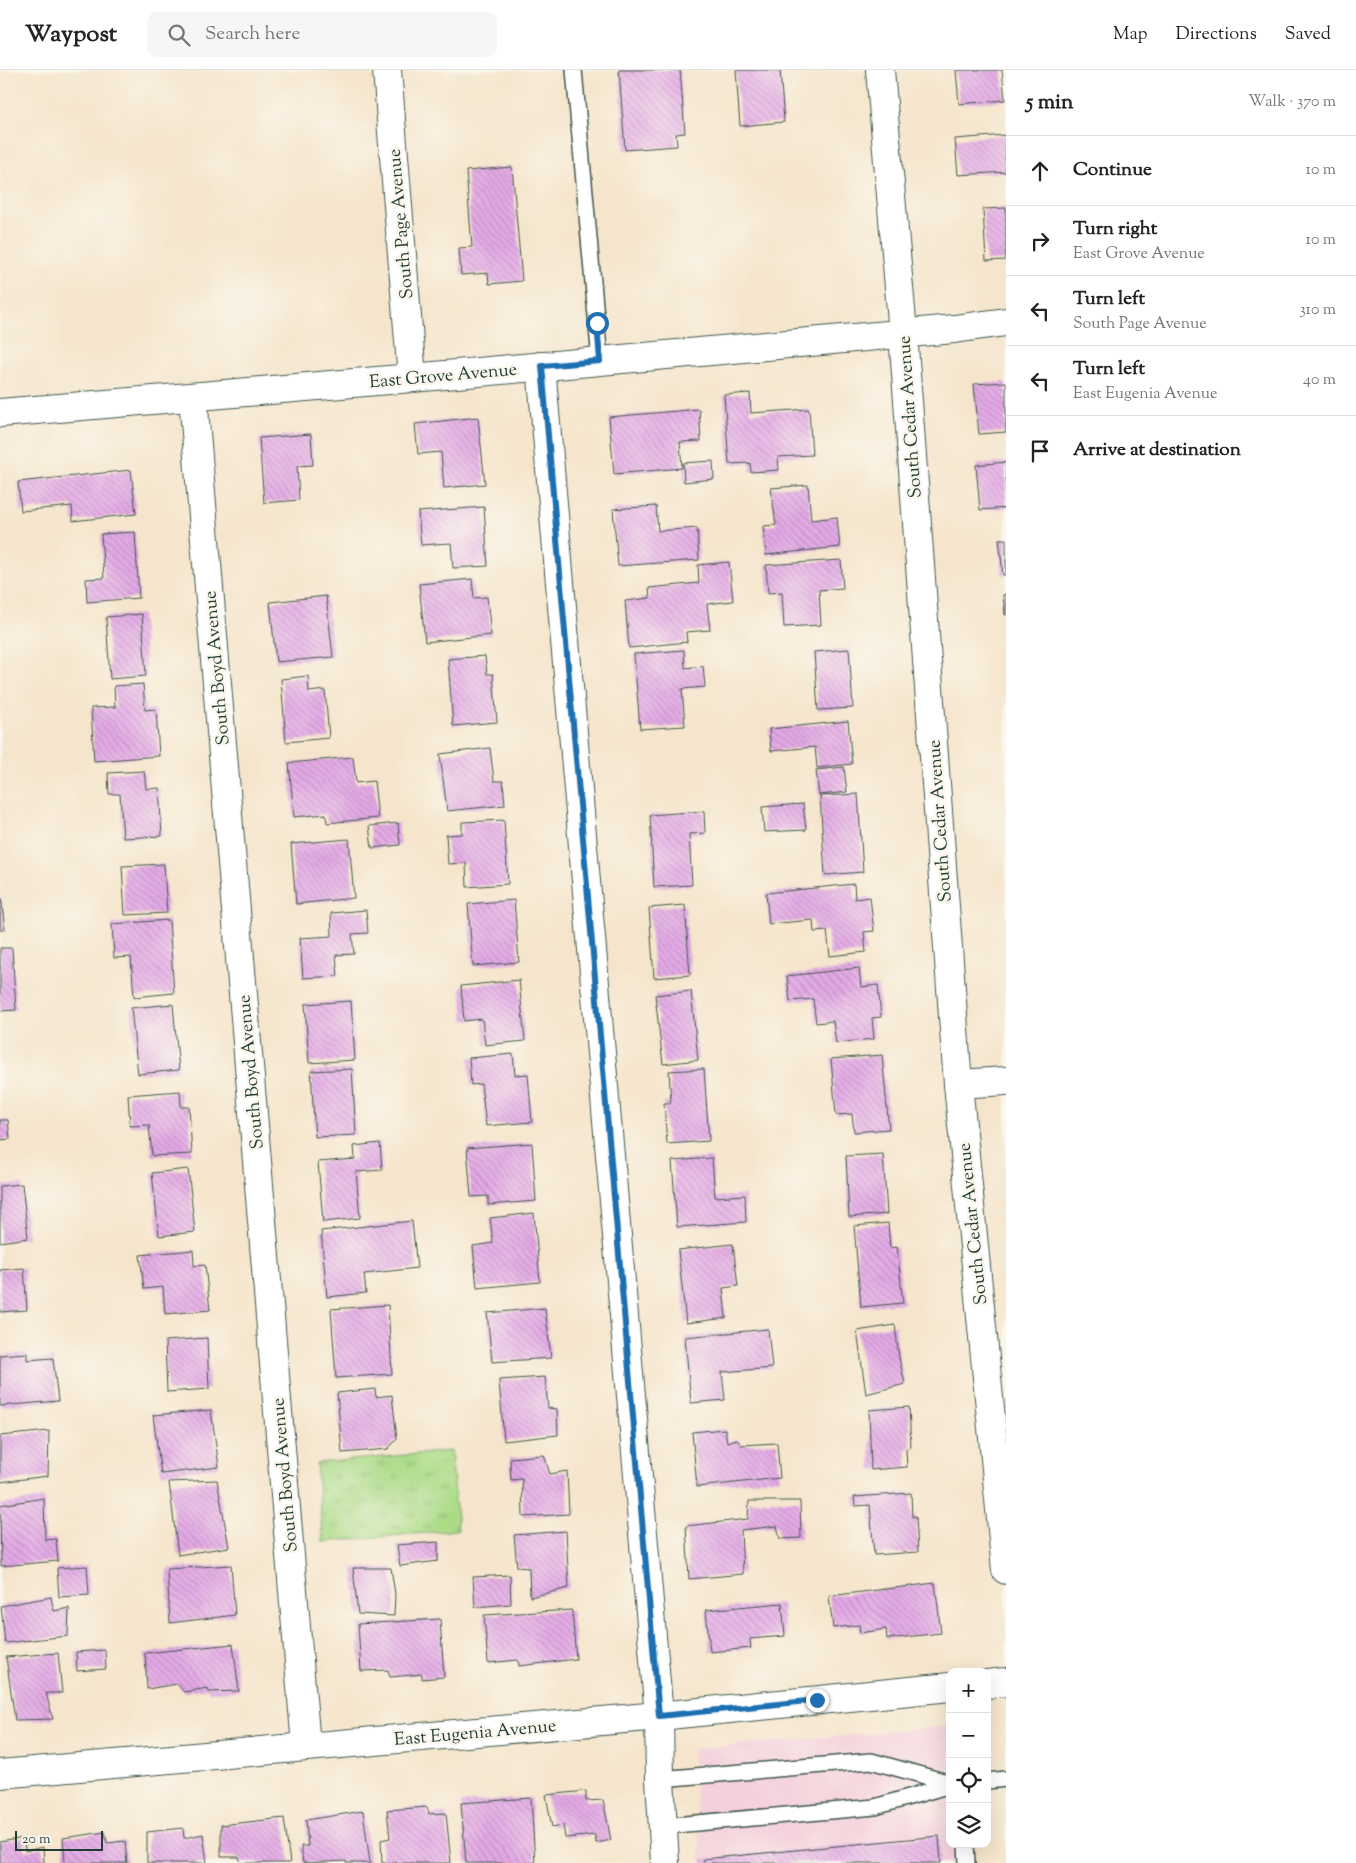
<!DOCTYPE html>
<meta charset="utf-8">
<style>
:root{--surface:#fff;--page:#f6f6f6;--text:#222;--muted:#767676;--line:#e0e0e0}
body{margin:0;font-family:"Sorts Mill Goudy",serif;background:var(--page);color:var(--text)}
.controls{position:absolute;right:15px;bottom:15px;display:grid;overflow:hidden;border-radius:10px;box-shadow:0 5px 20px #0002}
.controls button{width:45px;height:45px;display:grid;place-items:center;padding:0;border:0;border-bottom:1px solid var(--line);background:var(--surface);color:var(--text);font:25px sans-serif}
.scale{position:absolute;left:15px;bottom:12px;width:88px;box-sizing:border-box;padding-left:5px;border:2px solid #1f3d34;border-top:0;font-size:14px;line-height:18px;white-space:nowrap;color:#1f3d34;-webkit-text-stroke:4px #fbf7ec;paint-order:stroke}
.stop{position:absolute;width:15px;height:15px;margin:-11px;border:4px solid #1f6fb2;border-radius:50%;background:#fff}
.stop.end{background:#1f6fb2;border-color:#fff;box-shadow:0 1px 5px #0008}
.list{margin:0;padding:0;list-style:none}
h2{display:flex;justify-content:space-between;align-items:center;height:65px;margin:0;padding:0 20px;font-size:21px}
h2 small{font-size:16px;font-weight:400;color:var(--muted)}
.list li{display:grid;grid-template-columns:32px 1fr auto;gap:15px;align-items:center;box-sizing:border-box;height:70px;padding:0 20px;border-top:1px solid var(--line)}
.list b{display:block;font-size:19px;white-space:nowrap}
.list p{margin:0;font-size:16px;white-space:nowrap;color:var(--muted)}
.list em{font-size:16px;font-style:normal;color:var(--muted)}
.icon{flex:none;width:28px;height:28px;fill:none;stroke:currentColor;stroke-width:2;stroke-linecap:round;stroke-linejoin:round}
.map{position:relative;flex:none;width:1006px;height:1793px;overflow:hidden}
header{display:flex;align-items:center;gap:30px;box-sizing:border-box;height:70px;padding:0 25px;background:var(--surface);border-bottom:1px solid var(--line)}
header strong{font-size:24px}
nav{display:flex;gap:28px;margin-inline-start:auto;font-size:18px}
.search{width:350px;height:45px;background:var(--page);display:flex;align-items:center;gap:12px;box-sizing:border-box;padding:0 18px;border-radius:10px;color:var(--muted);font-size:19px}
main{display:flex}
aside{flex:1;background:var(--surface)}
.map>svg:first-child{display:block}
</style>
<header>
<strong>Waypost</strong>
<div class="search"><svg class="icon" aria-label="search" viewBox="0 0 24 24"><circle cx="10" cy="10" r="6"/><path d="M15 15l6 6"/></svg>Search here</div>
<nav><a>Map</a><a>Directions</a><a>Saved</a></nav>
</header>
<main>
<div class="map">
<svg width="1006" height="1793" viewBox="0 0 1006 1793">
<defs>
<pattern id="grass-tufts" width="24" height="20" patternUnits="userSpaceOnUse" patternTransform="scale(1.25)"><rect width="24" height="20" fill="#acdb88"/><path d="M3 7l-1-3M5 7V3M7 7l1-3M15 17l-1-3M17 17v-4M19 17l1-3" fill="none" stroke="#94bd76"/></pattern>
<pattern id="building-back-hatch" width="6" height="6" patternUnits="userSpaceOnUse" patternTransform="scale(1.25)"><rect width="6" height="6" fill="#e5aae7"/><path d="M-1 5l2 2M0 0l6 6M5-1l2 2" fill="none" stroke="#b98cbc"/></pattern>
</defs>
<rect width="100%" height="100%" fill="#fbf7ec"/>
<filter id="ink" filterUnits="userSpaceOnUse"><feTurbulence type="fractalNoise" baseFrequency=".02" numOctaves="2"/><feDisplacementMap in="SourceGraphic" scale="10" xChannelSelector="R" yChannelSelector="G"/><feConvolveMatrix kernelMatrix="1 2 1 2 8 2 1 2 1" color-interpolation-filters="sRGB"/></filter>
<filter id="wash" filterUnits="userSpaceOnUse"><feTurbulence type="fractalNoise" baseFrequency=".0096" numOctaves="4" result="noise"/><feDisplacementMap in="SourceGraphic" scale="20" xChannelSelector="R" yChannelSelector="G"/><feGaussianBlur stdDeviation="1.12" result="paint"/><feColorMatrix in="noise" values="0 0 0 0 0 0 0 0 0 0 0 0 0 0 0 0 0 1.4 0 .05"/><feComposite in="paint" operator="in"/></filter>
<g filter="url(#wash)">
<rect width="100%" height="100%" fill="#f5e5cc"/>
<polygon fill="#f4cfdc" points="950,1656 950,1774 971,1774 973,1793 701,1793 692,1679"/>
<polygon fill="url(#grass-tufts)" stroke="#668c5e" points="451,1381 458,1460 323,1472 316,1393"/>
<g id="blocks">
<g fill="url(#building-back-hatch)">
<polygon points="619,0 680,0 685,63 676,64 677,76 625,80"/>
<polygon points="736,0 780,0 784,52 740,56"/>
<polygon points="956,0 1002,0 1005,30 959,34"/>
<polygon points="1006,65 1006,102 958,105 955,69"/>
<polygon points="512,97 522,211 489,214 488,203 461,205 459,178 472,177 466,101"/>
<polygon points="1006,138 1006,190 986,191 983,139"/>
<polygon points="1006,312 1006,362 979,364 974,314"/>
<polygon points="750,323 751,343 809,339 812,385 778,387 779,400 751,402 750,393 729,394 724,325"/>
<polygon points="699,339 701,371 680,372 682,398 614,404 609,347"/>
<polygon points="478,347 485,414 444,418 441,382 418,384 415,354"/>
<polygon points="311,364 313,395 297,396 299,430 264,433 259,368"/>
<polygon points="713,391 714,409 684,412 683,393"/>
<polygon points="1006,392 1006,438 980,440 976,395"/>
<polygon points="131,400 136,444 73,451 72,436 21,441 18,412"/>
<polygon points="808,415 811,450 837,447 840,477 766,485 763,456 776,455 771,418"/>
<polygon points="656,436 658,461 697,458 699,490 618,496 613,439"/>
<polygon points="484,437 488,496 453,498 451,473 421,475 418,442"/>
<polygon points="135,462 139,528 87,532 86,509 104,508 101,464"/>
<polygon points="999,469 1006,469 1006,505 1003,505"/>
<polygon points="841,490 843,518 819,520 821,555 784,557 782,522 768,523 766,495"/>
<polygon points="729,492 733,531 707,534 710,560 686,562 687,572 629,578 625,531 650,528 649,518 699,513 698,495"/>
<polygon points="472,509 474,528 487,527 491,565 425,572 419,514"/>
<polygon points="1006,524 1006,545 1005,545 1003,525"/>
<polygon points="326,526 333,587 276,592 270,532"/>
<polygon points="142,544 146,606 110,609 106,547"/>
<polygon points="849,579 853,638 818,640 814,582"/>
<polygon points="684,580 685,598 703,596 705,617 682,619 685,656 640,659 634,584"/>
<polygon points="485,586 487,604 493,604 497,652 453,656 448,589"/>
<polygon points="308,606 309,622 325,620 329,668 286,672 281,609"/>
<polygon points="143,614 145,640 156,639 159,686 94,691 91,638 115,637 114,616"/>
<polygon points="848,651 852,694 817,698 815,677 771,681 769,659"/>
<polygon points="490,678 494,711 503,711 505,735 447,741 440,684"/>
<polygon points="353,687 356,713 374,711 378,748 327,753 326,744 294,747 289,693"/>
<polygon points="844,697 847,722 819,725 816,700"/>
<polygon points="144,701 146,719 159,718 162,766 123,768 120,724 109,724 108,703"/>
<polygon points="858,724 863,802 825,805 820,726"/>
<polygon points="803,734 806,760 764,762 762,737"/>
<polygon points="704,741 705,763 689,764 692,815 654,817 650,745"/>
<polygon points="504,750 508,814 467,817 466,793 448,794 446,765 462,764 462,752"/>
<polygon points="398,753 400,775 372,778 369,756"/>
<polygon points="349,769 354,828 296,834 291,774"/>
<polygon points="164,794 167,843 125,845 122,796"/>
<polygon points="854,814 855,829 870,827 874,861 864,862 866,882 830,886 827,861 814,862 813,850 769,854 766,823"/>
<polygon points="0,827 1,827 5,860 0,860"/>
<polygon points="514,830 519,892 473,896 468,834"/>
<polygon points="685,835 690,905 654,908 649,838"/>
<polygon points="366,840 368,863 352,864 354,884 336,885 338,906 303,908 300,868 332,866 331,843"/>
<polygon points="169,850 174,923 134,927 131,887 114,888 112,854"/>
<polygon points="0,878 12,878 16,940 0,941"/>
<polygon points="859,898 861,917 878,915 881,947 872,948 874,969 836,973 833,951 816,953 813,929 790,931 787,906"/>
<polygon points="519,910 525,971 485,975 482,949 464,951 461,916"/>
<polygon points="691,921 698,990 663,994 655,925"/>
<polygon points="351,931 355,990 309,993 305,934"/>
<polygon points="173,934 179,1000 138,1004 131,938"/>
<polygon points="513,984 515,1005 528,1004 532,1052 486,1056 481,1014 471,1015 469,988"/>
<polygon points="882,985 889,1059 854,1062 852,1044 836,1045 831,989"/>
<polygon points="352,999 356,1065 315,1067 311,1001"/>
<polygon points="704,999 709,1071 667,1074 664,1033 671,1033 669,1001"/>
<polygon points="180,1021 181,1037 189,1037 192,1084 152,1086 149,1055 130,1056 128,1025"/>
<polygon points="0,1050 8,1050 10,1069 0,1070"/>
<polygon points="380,1073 382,1100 356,1102 360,1148 323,1152 318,1092 355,1089 354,1076"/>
<polygon points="532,1073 536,1131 488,1135 488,1126 471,1127 467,1078"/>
<polygon points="883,1084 887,1144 849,1147 846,1086"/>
<polygon points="712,1088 715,1127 745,1125 746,1152 677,1157 672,1091"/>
<polygon points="188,1099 195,1162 159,1166 152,1103"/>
<polygon points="22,1114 28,1168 0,1172 0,1116"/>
<polygon points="534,1143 540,1212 477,1218 473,1176 493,1173 490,1148"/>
<polygon points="412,1151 417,1198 364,1204 366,1223 327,1227 321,1161"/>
<polygon points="888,1153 890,1178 897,1177 903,1233 861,1237 854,1156"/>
<polygon points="733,1174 738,1216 723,1218 726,1248 686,1253 678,1180"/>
<polygon points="193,1180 194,1196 205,1195 210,1240 165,1244 163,1217 144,1219 140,1185"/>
<polygon points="24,1198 27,1240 0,1242 0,1200"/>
<polygon points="388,1235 392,1304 336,1308 331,1239"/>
<polygon points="545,1238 551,1288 492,1292 487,1243"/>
<polygon points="895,1255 899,1288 905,1314 866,1324 857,1261"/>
<polygon points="768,1259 772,1298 722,1302 725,1330 691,1333 685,1267"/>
<polygon points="207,1268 209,1319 167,1322 165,1271"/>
<polygon points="27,1283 27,1290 53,1288 58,1331 0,1336 0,1285"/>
<polygon points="545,1307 548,1338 557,1339 558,1365 504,1371 499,1310"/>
<polygon points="375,1319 376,1327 392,1325 397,1369 388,1379 342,1383 337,1323"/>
<polygon points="909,1337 911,1377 906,1379 907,1397 871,1400 869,1340"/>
<polygon points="211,1340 219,1397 161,1404 153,1345"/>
<polygon points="725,1359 727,1372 737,1369 741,1375 777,1373 780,1408 697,1417 692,1362"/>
<polygon points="49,1361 48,1406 0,1412 0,1366"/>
<polygon points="544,1385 550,1404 567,1401 569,1444 523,1447 522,1409 511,1410 510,1388"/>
<polygon points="217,1410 229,1477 178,1485 169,1412"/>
<polygon points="911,1423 912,1447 916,1446 918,1482 874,1485 870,1435 855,1436 854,1427"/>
<polygon points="44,1428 45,1470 56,1469 58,1491 1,1496 0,1435"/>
<polygon points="749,1431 800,1431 801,1468 780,1469 777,1456 741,1460 743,1504 689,1509 686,1456 748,1449"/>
<polygon points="566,1461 569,1518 530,1527 529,1498 517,1497 514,1465"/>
<polygon points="438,1472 438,1491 400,1496 397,1475"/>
<polygon points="231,1495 235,1545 170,1553 167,1499"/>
<polygon points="87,1496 89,1525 59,1527 57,1498"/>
<polygon points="353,1498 391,1498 395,1524 394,1546 358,1544"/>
<polygon points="510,1505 511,1534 475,1537 473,1507"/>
<polygon points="935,1513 941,1563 887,1569 886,1559 860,1563 859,1555 833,1558 829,1526"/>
<polygon points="51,1527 54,1541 69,1538 68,1566 5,1573 1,1536"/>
<polygon points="782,1533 785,1566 750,1569 751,1578 710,1582 706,1540"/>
<polygon points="572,1540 576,1589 519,1596 518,1590 488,1593 484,1545"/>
<polygon points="440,1549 444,1607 422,1609 422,1604 390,1607 388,1600 361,1601 358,1554"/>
<polygon points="233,1574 239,1621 209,1622 208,1618 184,1622 177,1614 147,1619 145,1583"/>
<polygon points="105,1580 106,1599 77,1601 76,1582"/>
<polygon points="58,1583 62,1623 46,1623 53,1649 15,1650 6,1587"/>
<polygon points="586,1721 586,1731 603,1730 611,1770 596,1773 595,1765 565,1768 563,1755 552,1757 546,1725"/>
<polygon points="531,1728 535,1793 466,1793 461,1733"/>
<polygon points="427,1737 429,1744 446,1743 451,1793 382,1793 381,1770 390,1768 387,1740"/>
<polygon points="363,1741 370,1793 346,1793 346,1791 303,1793 301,1776 308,1776 306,1750"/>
<polygon points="284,1748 290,1793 241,1793 239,1787 221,1787 221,1755"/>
<polygon points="183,1758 184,1768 203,1764 207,1793 147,1793 147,1762"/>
<polygon points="105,1762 107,1773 125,1771 127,1793 65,1793 63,1768"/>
<polygon points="939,1766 941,1793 704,1793 703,1789"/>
<polygon points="24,1768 25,1781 43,1777 44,1793 0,1793 0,1772"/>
</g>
</g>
</g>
<g filter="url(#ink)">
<use href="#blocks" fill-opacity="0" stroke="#3f564b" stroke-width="1"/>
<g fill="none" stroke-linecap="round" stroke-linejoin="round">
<g stroke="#3f564b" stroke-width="18">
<g id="lane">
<polyline points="574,0 600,291"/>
<polyline points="660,1709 871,1691 950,1713"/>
<polyline points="987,1711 1006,1709"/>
<polyline points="663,1756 875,1737 950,1715"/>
<polyline points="966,1774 967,1793"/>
</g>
</g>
<g stroke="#3f564b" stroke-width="30">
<g id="street">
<polyline points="387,0 412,308"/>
<polyline points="541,296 659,1646 660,1709 665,1793"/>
<polyline points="193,327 306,1676"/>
<polyline points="0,343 412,308 954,259 1006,252"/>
<polyline points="958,1014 1006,1011"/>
<polyline points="987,1614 1006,1612"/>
<polyline points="0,1704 659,1646 950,1617"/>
</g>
</g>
<g stroke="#3f564b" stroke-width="30">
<polyline id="secondary" points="880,0 903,263 958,1014 1006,1500"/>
</g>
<use href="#lane" stroke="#fff" stroke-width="15"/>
<use href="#street" stroke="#fff" stroke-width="28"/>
<use href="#secondary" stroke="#fff" stroke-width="28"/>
</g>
</g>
<g fill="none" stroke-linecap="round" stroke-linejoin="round" filter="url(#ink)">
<polyline stroke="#1f6fb2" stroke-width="6" points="597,253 600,291 542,296 659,1646 817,1630"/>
</g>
<g text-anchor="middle" stroke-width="5" stroke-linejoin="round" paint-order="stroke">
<g font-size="18" fill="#1f3d34" stroke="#fbf7ec">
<text transform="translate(400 154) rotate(-95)" y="6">South Page Avenue</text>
<text transform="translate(443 305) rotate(-5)" y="6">East Grove Avenue</text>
<text transform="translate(909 347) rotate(-94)" y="6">South Cedar Avenue</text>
<text transform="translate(216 598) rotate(-95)" y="6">South Boyd Avenue</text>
<text transform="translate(939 751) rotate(-94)" y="6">South Cedar Avenue</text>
<text transform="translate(250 1002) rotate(-95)" y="6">South Boyd Avenue</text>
<text transform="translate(972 1154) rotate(-96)" y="6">South Cedar Avenue</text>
<text transform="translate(284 1405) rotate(-95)" y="6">South Boyd Avenue</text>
<text transform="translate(475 1662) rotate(-5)" y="6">East Eugenia Avenue</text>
</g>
</g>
</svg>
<div class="controls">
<button>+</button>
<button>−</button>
<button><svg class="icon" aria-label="locate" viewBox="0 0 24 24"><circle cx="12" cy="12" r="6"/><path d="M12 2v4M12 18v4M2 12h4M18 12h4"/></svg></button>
<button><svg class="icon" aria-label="layers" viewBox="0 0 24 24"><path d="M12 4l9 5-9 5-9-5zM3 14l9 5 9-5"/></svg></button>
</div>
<div class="scale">20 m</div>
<div class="stop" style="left:597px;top:253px"></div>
<div class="stop end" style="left:817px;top:1630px"></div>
</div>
<aside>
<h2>5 min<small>Walk · 370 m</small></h2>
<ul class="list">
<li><svg class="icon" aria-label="ahead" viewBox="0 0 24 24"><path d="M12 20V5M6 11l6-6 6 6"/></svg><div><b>Continue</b></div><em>10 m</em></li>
<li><svg class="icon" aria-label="right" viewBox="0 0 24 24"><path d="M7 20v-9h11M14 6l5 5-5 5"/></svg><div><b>Turn right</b><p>East Grove Avenue</p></div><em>10 m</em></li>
<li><svg class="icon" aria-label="left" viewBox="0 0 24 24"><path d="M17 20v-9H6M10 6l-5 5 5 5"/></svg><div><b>Turn left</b><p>South Page Avenue</p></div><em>310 m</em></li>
<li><svg class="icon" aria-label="left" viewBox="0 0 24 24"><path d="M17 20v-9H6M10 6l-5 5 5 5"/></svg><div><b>Turn left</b><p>East Eugenia Avenue</p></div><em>40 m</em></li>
<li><svg class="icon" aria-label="arrive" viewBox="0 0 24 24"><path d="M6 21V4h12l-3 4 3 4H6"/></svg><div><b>Arrive at destination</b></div></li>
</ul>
</aside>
</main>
